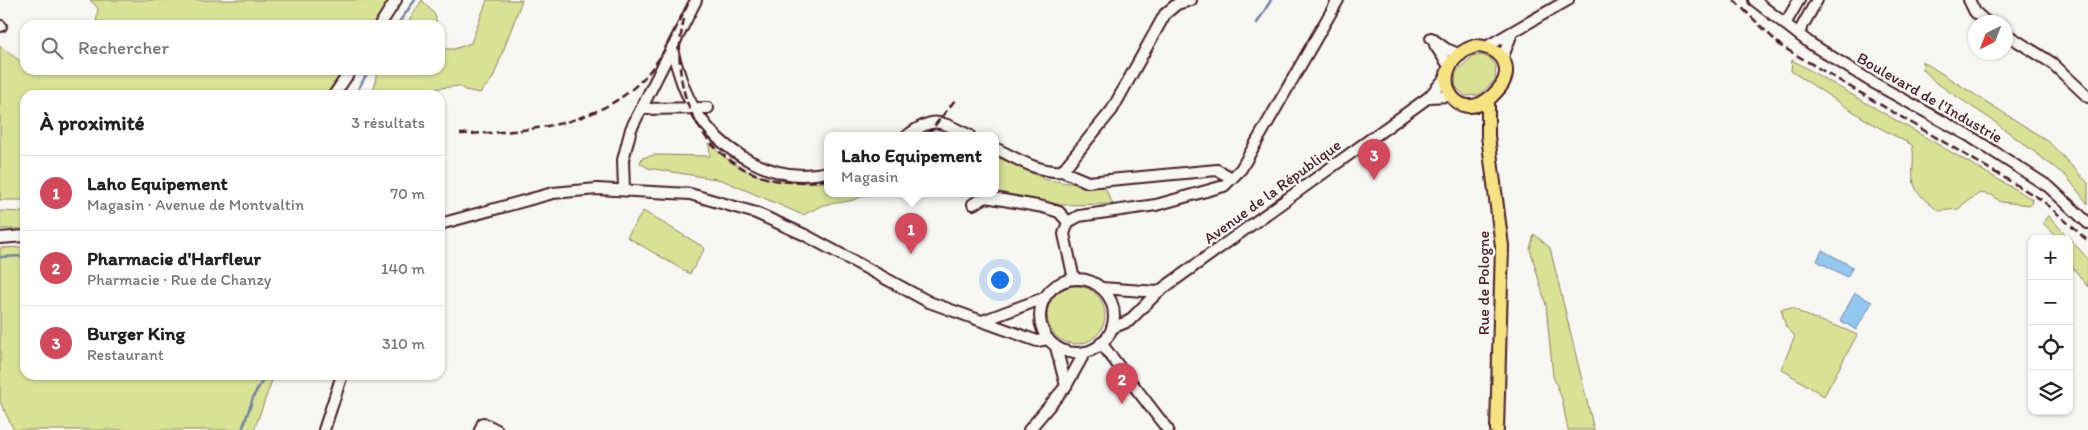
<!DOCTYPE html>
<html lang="fr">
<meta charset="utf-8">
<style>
:root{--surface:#fff;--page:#f6f6f6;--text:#222;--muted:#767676;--line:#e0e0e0;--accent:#d1495b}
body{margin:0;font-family:Itim,sans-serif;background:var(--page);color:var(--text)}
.controls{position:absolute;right:15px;bottom:15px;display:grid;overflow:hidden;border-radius:10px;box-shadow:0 1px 4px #0004}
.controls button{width:45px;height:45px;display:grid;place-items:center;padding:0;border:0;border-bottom:1px solid var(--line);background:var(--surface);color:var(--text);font:25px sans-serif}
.compass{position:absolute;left:1968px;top:15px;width:45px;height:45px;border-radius:50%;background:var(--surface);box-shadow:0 1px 4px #0004;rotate:222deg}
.you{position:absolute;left:999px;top:279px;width:18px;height:18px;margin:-12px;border:4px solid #fff;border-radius:50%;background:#1a73e8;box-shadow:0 0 0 8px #1a73e833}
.badge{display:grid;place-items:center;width:32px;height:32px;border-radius:50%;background:var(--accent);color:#fff;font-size:16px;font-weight:700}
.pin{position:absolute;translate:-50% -41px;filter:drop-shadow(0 1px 2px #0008)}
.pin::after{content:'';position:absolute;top:26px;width:18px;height:15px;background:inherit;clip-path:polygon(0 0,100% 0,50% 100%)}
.popup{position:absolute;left:824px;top:132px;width:175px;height:65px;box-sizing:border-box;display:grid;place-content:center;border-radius:10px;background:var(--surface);filter:drop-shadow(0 1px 4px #0005);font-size:16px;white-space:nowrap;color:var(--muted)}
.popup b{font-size:19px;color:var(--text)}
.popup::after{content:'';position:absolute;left:50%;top:100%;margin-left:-10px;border:10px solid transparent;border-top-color:var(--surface)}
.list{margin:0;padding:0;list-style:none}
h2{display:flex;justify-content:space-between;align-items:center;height:65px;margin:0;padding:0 20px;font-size:21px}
h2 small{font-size:16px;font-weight:400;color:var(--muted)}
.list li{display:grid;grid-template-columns:32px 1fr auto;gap:15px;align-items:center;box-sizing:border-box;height:75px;padding:0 20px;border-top:1px solid var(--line)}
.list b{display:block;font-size:19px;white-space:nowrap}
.list p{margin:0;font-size:16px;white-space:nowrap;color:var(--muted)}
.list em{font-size:16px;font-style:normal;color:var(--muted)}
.icon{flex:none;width:28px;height:28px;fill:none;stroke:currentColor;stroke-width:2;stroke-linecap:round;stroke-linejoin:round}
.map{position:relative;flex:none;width:2088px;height:430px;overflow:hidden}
.search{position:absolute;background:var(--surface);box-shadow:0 1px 4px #0004;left:20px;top:20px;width:425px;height:55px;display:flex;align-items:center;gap:12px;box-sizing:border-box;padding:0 18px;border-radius:15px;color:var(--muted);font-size:19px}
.panel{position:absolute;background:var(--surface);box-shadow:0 1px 4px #0004;left:20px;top:90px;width:425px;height:290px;border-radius:15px}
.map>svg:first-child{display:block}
</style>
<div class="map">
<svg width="2088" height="430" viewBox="0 0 2088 430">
<rect width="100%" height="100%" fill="#f6f6f2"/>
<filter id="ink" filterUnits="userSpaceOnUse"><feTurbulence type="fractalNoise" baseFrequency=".02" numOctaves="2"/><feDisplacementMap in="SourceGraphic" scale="10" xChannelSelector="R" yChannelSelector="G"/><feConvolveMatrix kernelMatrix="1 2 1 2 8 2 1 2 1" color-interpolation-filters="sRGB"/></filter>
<g filter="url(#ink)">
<g fill="#d7e295" stroke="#908060">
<polygon points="90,0 390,0 374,25 96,25 98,8"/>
<polygon points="422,0 435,15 437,25 406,25"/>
<polygon points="487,0 522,0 493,78 480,93 465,90 459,86 439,88 424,95 373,95 377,70 440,70 440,40 442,49 454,49 471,43"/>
<polygon points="0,46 25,65 25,70 38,72 46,70 344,70 328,95 25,95 25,200 0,200"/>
<polygon points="1482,55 1491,59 1496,66 1495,80 1479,95 1465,96 1455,86 1456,72 1472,57"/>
<path d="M 1792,60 L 2032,199 L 2031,205 L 2001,202 L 1992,195 L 1980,193 L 1963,204 L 1959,209 L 1938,211 C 1932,205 1919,196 1916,189 C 1909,175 1916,159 1912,145 L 1871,123 L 1791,71 Z"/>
<polygon points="1922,61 2048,141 2088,183 2088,204 2066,176 1992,120 1935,82 1923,69"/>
<path d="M 709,143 C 744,179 779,185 827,182 L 827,193 L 872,193 L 850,201 L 823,205 L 803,215 L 722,180 L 648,168 L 640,163 L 642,158 L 654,155 L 710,156 Z"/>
<polygon points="995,156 1047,180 1105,188 1113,204 1061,205 995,191"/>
<polygon points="0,211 25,212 25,229 0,229"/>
<polygon points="643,211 705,248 690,274 627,237"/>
<polygon points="2048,215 2088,259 2088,287 2071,265 2069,239 2059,239 2043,223"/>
<polygon points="1534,234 1550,248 1594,430 1568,430 1562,399 1553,376 1546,305 1530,249"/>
<polygon points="25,247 25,375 274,375 254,430 14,430 0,402 0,248"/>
<circle cx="1076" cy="315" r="29"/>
<path d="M 1793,308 C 1810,320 1837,324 1857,335 L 1824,396 L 1781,369 L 1795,336 L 1786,327 L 1781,309 Z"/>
</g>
<g fill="#92c8f0" stroke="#7584a1">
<polygon points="1822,250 1853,267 1847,277 1817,261"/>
<polygon points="1855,293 1872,302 1856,330 1840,320"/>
</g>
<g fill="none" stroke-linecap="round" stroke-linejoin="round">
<g stroke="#7584a1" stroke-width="2.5">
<polyline points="1257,23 1271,0"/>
<polyline points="397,25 415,0"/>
<polyline points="355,95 369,70"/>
<polyline points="0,257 25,256"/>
<polyline points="242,430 254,395 266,375"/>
</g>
<g stroke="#4a1f2b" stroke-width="14">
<g id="minor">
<polyline points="1754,0 1811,44 1872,82 1971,137 2049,187 2088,223"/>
<polyline points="1969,0 1975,12 1986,22"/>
<polyline points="1785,24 1799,0"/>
<polyline points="380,25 396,0"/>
<polyline points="0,26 1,26"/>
<polyline points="1798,34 1817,0"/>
<polyline points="2006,34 2052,63 2088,97"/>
<polyline points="1431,38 1446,49 1461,55"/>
<polyline points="1435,45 1449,66"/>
<polyline points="1486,47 1568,0"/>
<path d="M 672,50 C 678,70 683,90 694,108 C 720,152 775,185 827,172"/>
<polyline points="1502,59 1512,33"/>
<polyline points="334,95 351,70"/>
<polyline points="1429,97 1450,96"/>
<polyline points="642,109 708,108"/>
<path d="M 908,135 C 935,115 941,122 969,135"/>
<path d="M 995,148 C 1016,158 1038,173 1062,171 L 1112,110 L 1165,14 L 1177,4 L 1191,0"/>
<polyline points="1062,171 1088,182 1217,170 1232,178"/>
<polyline points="624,190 623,160 631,129 696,0"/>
<polyline points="973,204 986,197 1043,207 1059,212 1068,222"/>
<polyline points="440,224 553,193 597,189 690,194 756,213 805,235 929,302 1037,341 1048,339"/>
<polyline points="0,238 25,236"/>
<polyline points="1074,279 1064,234 1068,222 1079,216 1156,205 1224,186 1241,169 1338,0"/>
<circle cx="1077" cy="316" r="37"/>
<polyline points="1101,288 1158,292"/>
<polyline points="985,320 1044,298"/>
<polyline points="1112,328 1129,321 1158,292 1429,97 1446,77"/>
<polyline points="1101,343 1168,430"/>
<polyline points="1056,347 1066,386"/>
<polyline points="324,430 342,375"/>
<polyline points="480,430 483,423 497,430"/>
<polyline points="1029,430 1066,386 1085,352"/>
</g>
</g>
<g stroke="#4a1f2b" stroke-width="16">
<g id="major">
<path d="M 1475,46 C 1491,46 1507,55 1506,73 C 1505,83 1499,89 1492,96 C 1454,131 1421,65 1475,46 Z"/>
<polyline points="1488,99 1488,136 1502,246 1497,430"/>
</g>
</g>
<use href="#minor" stroke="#f6f6f2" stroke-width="10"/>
<use href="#major" stroke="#f5e382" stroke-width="12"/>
<g stroke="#4a1f2b" stroke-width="2.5" stroke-dasharray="8 4" stroke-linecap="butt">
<polyline points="1734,0 1781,46 2042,200 2088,241"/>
<path d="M 684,19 C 668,87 696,156 766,178 C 786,184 807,182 827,180"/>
<path d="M 460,134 C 535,132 619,125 662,54 C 672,37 681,18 690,0"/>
<polyline points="927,135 956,99"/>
</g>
</g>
</g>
<g text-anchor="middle" stroke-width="5" stroke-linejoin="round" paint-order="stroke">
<g font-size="16" fill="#4a1f2b" stroke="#f6f6f2">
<text transform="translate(1930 97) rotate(30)" y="6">Boulevard de l'Industrie</text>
<text transform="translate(1272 191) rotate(-36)" y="6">Avenue de la République</text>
<text transform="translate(1483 283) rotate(-90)" y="6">Rue de Pologne</text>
</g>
</g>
</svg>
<div class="controls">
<button>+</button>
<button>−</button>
<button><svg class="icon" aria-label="locate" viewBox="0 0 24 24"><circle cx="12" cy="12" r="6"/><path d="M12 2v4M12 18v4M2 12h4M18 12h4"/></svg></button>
<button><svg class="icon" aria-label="layers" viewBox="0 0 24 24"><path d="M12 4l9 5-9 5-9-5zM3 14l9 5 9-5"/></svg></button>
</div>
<svg class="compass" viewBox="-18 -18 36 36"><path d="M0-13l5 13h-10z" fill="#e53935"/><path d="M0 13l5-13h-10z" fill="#767676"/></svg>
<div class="you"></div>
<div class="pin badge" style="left:911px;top:254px">1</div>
<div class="popup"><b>Laho Equipement</b>Magasin</div>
<div class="pin badge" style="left:1122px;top:404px">2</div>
<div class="pin badge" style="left:1374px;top:180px">3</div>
<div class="search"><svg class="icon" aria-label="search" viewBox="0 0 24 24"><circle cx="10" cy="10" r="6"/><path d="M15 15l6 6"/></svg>Rechercher</div>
<section class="panel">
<h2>À proximité<small>3 résultats</small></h2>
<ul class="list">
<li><span class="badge">1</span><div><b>Laho Equipement</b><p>Magasin · Avenue de Montvaltin</p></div><em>70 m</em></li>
<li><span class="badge">2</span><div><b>Pharmacie d'Harfleur</b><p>Pharmacie · Rue de Chanzy</p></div><em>140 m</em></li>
<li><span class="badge">3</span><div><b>Burger King</b><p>Restaurant</p></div><em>310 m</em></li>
</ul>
</section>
</div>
